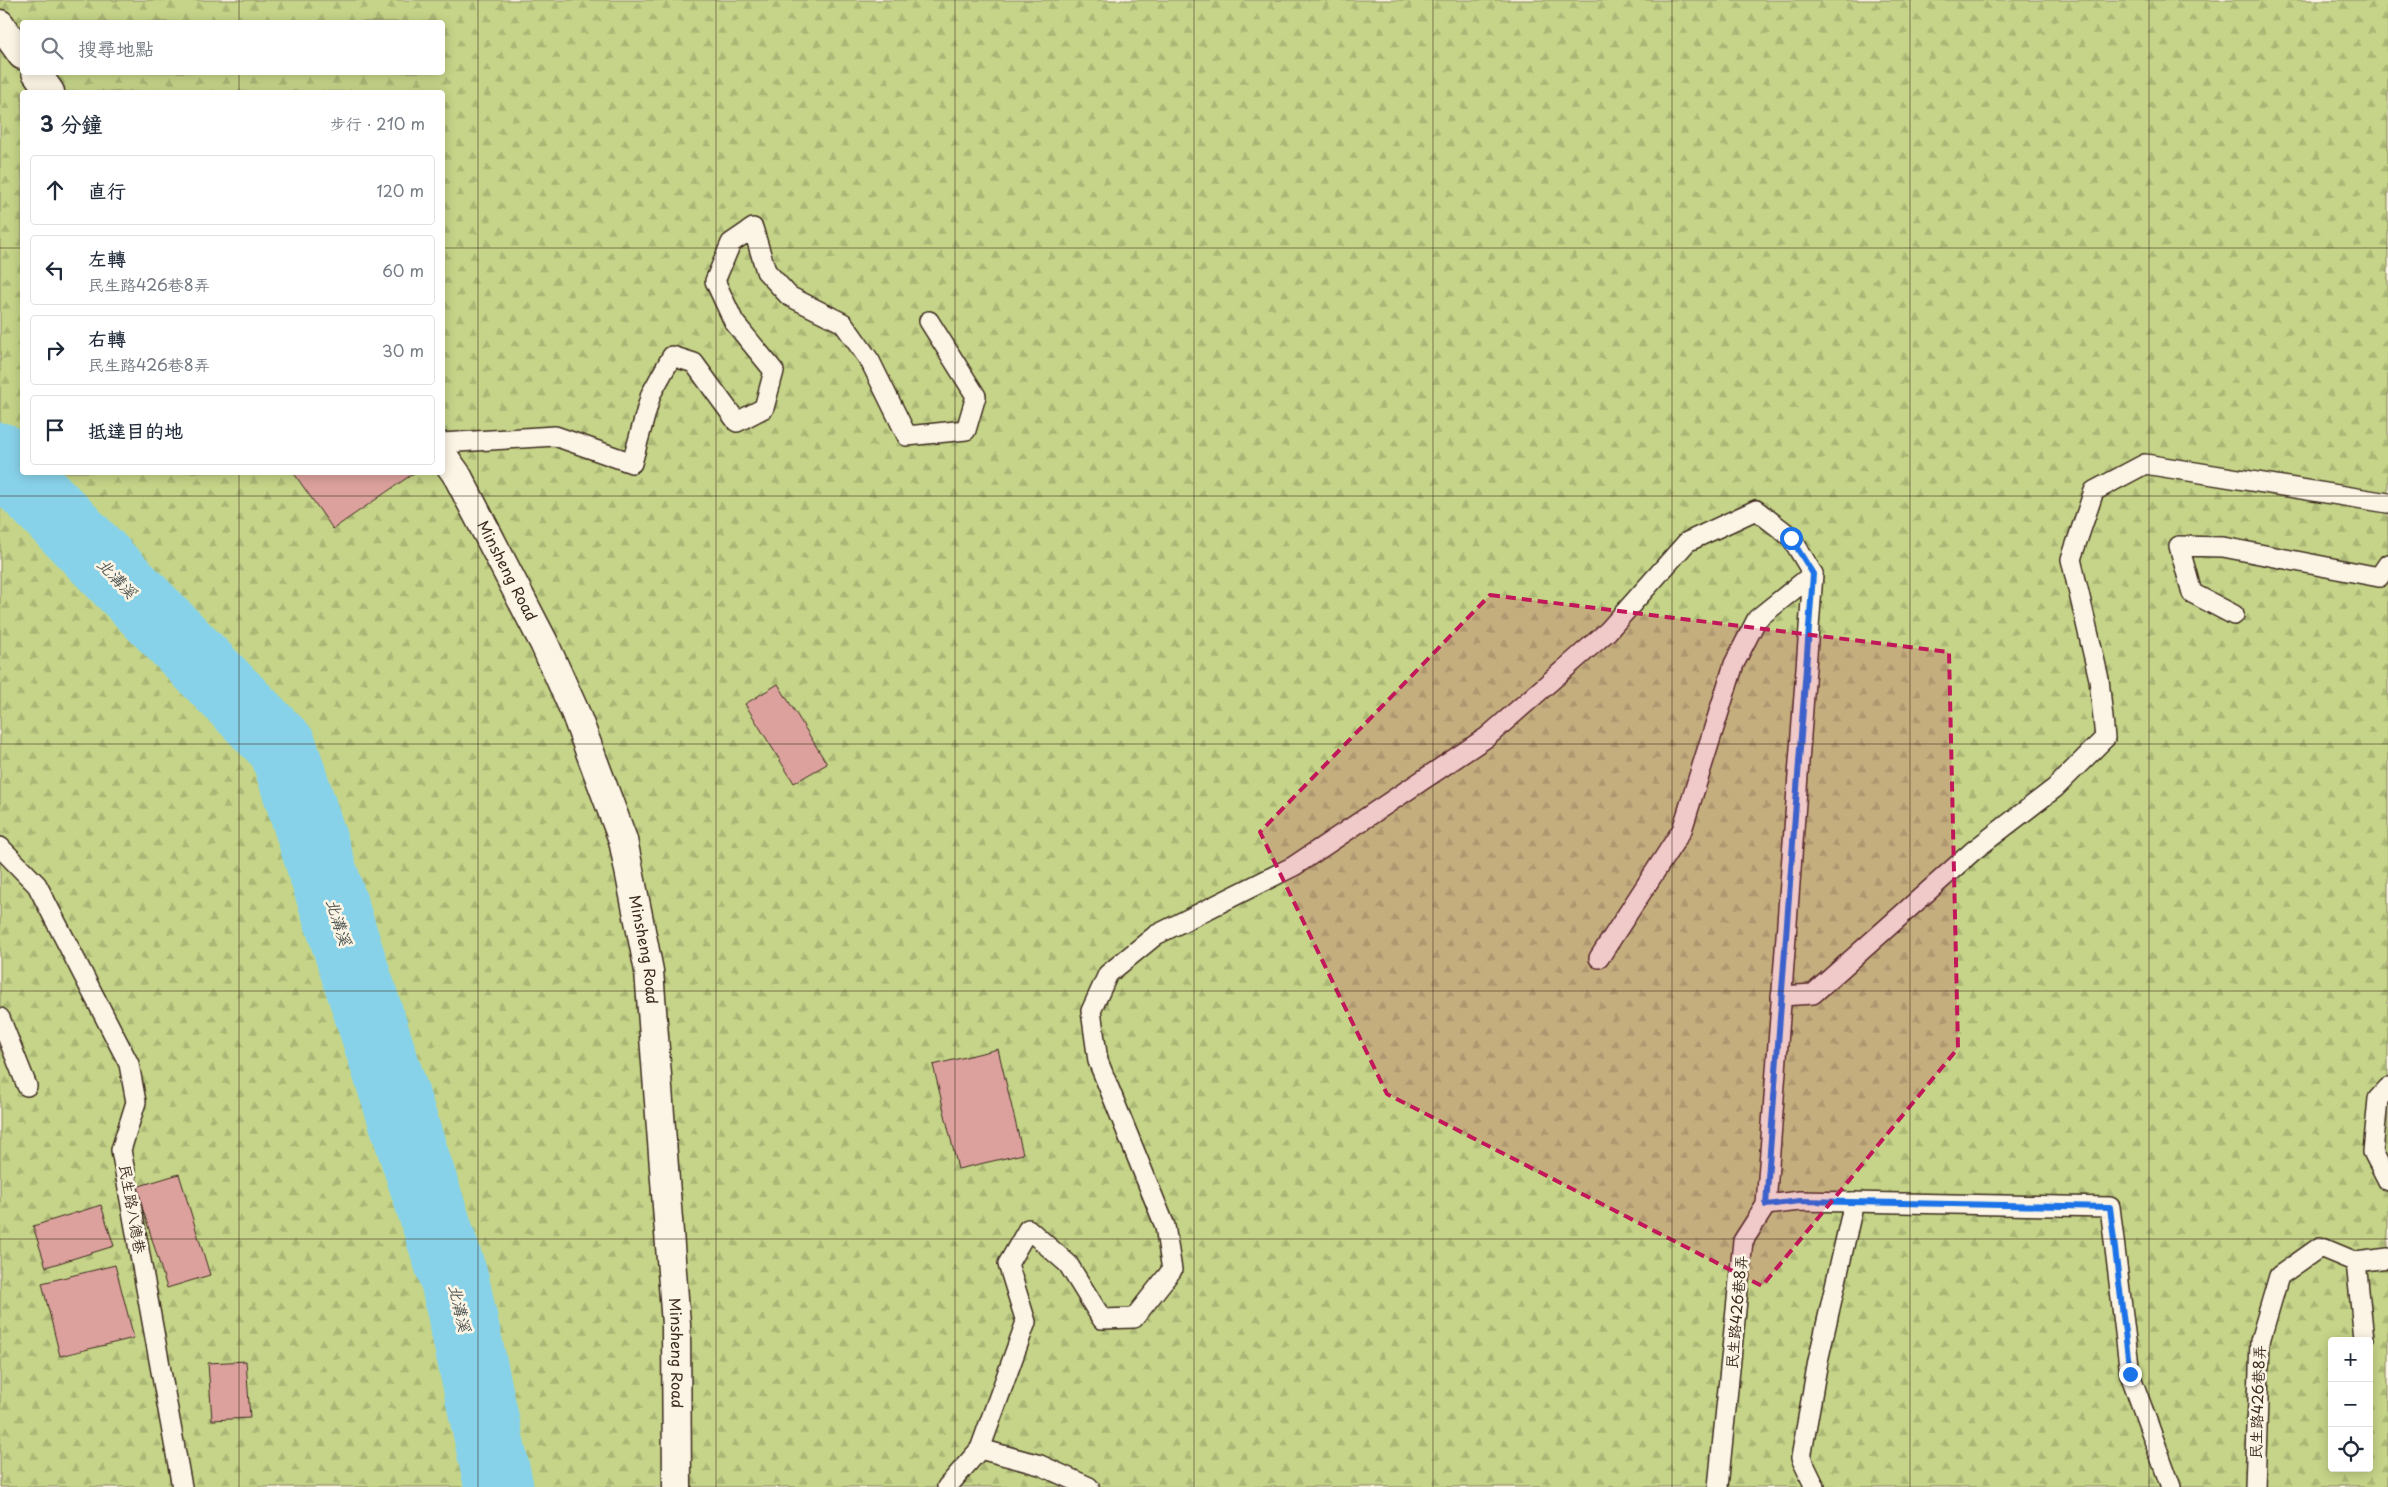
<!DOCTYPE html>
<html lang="zh-TW">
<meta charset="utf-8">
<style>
:root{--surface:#fff;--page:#f2f2f3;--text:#1f2937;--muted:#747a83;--line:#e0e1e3}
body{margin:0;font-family:"Playpen Sans","LXGW WenKai TC",sans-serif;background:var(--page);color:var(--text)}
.controls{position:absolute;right:15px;bottom:15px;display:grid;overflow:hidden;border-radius:5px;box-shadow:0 2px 12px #0003}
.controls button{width:45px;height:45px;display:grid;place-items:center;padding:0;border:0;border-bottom:1px solid var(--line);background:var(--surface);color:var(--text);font:25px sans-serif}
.stop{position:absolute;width:15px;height:15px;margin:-11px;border:4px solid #1a73e8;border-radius:50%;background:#fff}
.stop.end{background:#1a73e8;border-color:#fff;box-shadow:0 1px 5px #0008}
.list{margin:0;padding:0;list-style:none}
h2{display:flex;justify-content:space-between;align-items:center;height:65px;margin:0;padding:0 20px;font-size:21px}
h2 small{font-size:16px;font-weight:400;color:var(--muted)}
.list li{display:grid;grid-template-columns:32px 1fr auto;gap:15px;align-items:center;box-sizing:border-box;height:70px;margin:0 10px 10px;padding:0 10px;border:1px solid var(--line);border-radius:5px}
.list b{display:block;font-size:19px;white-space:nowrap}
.list p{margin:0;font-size:16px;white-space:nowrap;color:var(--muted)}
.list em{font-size:16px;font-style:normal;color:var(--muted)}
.icon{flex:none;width:28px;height:28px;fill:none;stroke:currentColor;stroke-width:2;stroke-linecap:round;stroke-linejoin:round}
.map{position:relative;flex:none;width:2388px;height:1487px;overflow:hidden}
.search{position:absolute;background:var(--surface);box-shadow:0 2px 12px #0003;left:20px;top:20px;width:425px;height:55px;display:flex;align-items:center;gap:12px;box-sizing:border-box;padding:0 18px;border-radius:5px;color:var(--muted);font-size:19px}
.panel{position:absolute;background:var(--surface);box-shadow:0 2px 12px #0003;left:20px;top:90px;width:425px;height:385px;border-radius:5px}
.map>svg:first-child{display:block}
</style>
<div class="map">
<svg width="2388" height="1487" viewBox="0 0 2388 1487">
<defs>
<pattern id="forest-firs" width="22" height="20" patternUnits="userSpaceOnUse" patternTransform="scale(1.25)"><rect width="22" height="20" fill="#c5d488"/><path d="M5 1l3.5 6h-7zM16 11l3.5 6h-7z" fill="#aab675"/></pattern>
</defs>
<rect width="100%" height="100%" fill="#fcf5e5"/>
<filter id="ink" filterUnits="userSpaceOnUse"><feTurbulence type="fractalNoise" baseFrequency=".02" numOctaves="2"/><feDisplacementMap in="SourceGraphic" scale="10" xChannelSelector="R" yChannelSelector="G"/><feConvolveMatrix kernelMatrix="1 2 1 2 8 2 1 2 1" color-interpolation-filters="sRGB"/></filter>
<g filter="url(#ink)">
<path fill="url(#forest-firs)" stroke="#807f53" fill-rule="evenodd" d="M 0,0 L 2388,0 L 2388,1487 L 0,1487 ZM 22,22 L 442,22 L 442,72 L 22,72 ZM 22,92 L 442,92 L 442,472 L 22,472 ZM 2332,1341 L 2369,1341 L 2369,1468 L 2332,1468 Z"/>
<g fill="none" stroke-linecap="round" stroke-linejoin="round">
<polyline stroke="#88d2e9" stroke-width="69" points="0,457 283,748 455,1282 499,1487"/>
</g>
<g fill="#dca19d" stroke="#3b2a1e">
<polygon points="293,472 413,472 414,473 333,529"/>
<polygon points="778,684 827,764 794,783 745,704"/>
<polygon points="998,1049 1023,1154 958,1169 933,1065"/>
<polygon points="179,1174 210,1275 167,1288 136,1187"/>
<polygon points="101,1205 114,1246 46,1267 33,1226"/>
<polygon points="115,1265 134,1338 60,1356 42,1283"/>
<polygon points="246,1361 250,1418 212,1420 208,1363"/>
</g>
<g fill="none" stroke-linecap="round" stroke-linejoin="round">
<g stroke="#3b2a1e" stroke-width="22">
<g id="service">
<polyline points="442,443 555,436 632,463 651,394 672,356 694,363 737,422 764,408 774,371 734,322 715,281 731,243 753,228 766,271 789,296 843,323 870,361 907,436 966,430 976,396 929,321"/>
<polyline points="2234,615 2192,593 2179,546 2223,547 2379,577 2388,564"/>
<polyline points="0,847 37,885 129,1064 136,1102 121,1150 182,1487"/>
<polyline points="1599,958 1682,830 1734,664 1757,619 1813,574"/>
<polyline points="1781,996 1813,994 1973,851 2055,788 2105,738 2099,679 2071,559 2094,491 2145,464 2388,503"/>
<polyline points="0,1018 27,1086"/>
<polyline points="2388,1088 2378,1099 2373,1152 2388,1181"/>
<polyline points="2356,1262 2388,1258"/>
<polyline points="980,1449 1040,1465 1089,1487"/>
<polyline points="947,1487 980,1449 1026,1322 1008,1264 1028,1229 1068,1264 1102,1319 1134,1318 1172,1270 1165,1226 1098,1061 1091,1011 1108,974 1156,935 1294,866 1487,737 1608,631 1687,542 1756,510 1791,537 1813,574 1766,1205"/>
<polyline points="1718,1487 1743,1241 1766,1205 1800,1201 2110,1207 2130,1374 2171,1487"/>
<polyline points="1815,1487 1801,1458 1818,1361 1854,1202"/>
<polyline points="2255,1487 2260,1341 2279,1276 2320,1247 2356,1262 2364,1339"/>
</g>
</g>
<g stroke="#3b2a1e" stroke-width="31">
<g id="tertiary">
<polyline points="0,24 22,55"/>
<polyline points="36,72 50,92"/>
<path id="s1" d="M 442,454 L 457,475 L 544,643 L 575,712 L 623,840 L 649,971 L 676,1324 L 677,1487"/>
</g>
</g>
<use href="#service" stroke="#fcf5e5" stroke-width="19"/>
<use href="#tertiary" stroke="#fcf5e5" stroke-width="28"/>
</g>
</g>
<g fill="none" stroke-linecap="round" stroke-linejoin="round" filter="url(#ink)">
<polyline stroke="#1a73e8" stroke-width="6" points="1791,538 1813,574 1766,1205 1800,1201 2110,1207 2130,1374"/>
</g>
<path fill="#c2185b" fill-opacity="0.2" stroke="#c2185b" stroke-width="4" stroke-dasharray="10 6" stroke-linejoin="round" d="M 1490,595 L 1949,652 L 1958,1048 L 1762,1286 L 1387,1094 L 1260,832 Z"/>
<path fill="none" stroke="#3b2a1e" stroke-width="1" stroke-opacity="0.55" d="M 239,0 L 239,22M 478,0 L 478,1487M 716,0 L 716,1487M 955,0 L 955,1487M 1194,0 L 1194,1487M 1433,0 L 1433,1487M 1672,0 L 1672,1487M 1910,0 L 1910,1487M 2149,0 L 2149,1487M 239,72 L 239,92M 0,248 L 22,248M 442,248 L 2388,248M 239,472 L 239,1487M 0,496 L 2388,496M 0,744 L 2388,744M 0,991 L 2388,991M 0,1239 L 2388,1239"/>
<g text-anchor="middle" stroke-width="5" stroke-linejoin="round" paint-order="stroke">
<g font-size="15" fill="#3b2a1e" stroke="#fcf5e5">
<text dy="5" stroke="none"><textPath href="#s1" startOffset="134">Minsheng Road</textPath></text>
<text dy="5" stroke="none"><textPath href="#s1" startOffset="539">Minsheng Road</textPath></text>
<text transform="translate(132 1209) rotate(80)" y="5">民生路八德巷</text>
<text transform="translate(1737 1312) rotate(-85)" y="5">民生路426巷8弄</text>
<text dy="5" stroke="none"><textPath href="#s1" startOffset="944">Minsheng Road</textPath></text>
<text transform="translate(2258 1402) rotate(-88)" y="5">民生路426巷8弄</text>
</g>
<g font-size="16" font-style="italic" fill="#4e5451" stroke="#fcf5e5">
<text transform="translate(117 578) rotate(46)" y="6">北溝溪</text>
<text transform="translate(339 922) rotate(72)" y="6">北溝溪</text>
<text transform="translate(460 1308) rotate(77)" y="6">北溝溪</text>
</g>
</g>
</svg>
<div class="controls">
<button>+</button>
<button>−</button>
<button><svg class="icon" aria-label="locate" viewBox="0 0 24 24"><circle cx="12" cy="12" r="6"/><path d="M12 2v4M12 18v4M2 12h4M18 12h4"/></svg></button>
</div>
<div class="stop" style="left:1791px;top:538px"></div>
<div class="stop end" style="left:2130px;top:1374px"></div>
<div class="search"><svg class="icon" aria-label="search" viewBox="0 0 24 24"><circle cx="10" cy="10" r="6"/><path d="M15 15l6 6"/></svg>搜尋地點</div>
<section class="panel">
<h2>3 分鐘<small>步行 · 210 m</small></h2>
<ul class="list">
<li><svg class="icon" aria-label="ahead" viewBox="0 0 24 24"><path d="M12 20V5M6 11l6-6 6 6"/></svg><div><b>直行</b></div><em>120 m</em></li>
<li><svg class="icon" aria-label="left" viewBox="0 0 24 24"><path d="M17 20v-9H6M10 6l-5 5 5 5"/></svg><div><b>左轉</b><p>民生路426巷8弄</p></div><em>60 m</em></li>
<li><svg class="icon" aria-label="right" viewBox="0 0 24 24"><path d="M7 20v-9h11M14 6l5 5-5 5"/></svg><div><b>右轉</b><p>民生路426巷8弄</p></div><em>30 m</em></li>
<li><svg class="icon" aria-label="arrive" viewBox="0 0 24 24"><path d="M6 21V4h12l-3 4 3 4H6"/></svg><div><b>抵達目的地</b></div></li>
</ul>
</section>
</div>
